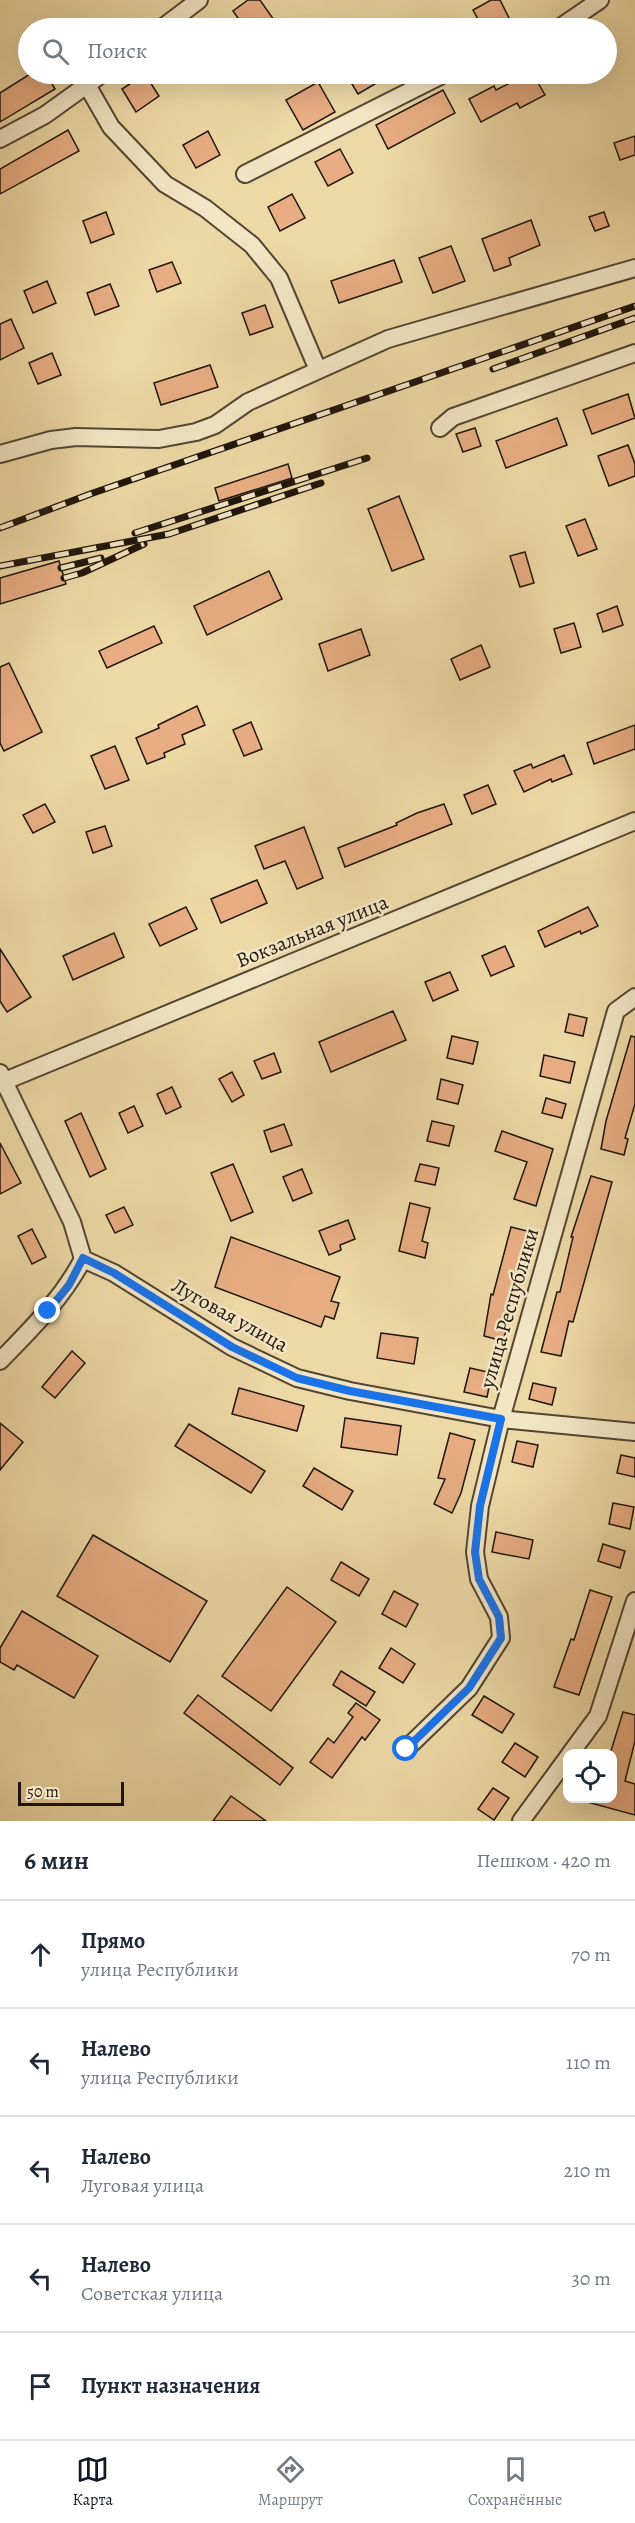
<!DOCTYPE html>
<html lang="ru">
<meta charset="utf-8">
<style>
:root{--surface:#fff;--page:#f6f6f7;--text:#1f2937;--muted:#747a83;--line:#e0e1e3;--accent:#111827}
body{margin:0;font-family:Alegreya,serif;background:var(--page);color:var(--text)}
.controls{position:absolute;right:18px;bottom:18px;display:grid;overflow:hidden;border-radius:12px;box-shadow:0 6px 24px #0002}
.controls button{width:54px;height:54px;display:grid;place-items:center;padding:0;border:0;border-bottom:2px solid var(--line);background:var(--surface);color:var(--text);font:30px sans-serif}
.scale{position:absolute;left:18px;bottom:15px;width:106px;box-sizing:border-box;padding-left:6px;border:3px solid #1f150b;border-top:0;font-size:16px;line-height:21px;white-space:nowrap;color:#1f150b;-webkit-text-stroke:4px #f3e6c5;paint-order:stroke}
.stop{position:absolute;width:18px;height:18px;margin:-14px;border:4px solid #1a73e8;border-radius:50%;background:#fff}
.stop.end{background:#1a73e8;border-color:#fff;box-shadow:0 2px 6px #0008}
.list{margin:0;padding:0;list-style:none}
h2{display:flex;justify-content:space-between;align-items:center;height:78px;margin:0;padding:0 24px;font-size:26px}
h2 small{font-size:20px;font-weight:400;color:var(--muted)}
.list li{display:grid;grid-template-columns:39px 1fr auto;gap:18px;align-items:center;box-sizing:border-box;height:108px;padding:0 24px;border-top:2px solid var(--line)}
.list b{display:block;font-size:22px;white-space:nowrap}
.list p{margin:0;font-size:20px;white-space:nowrap;color:var(--muted)}
.list em{font-size:20px;font-style:normal;color:var(--muted)}
.icon{flex:none;width:33px;height:33px;fill:none;stroke:currentColor;stroke-width:2;stroke-linecap:round;stroke-linejoin:round}
.map{position:relative;flex:none;width:635px;height:1821px;overflow:hidden}
.search{position:absolute;background:var(--surface);box-shadow:0 6px 24px #0002;left:18px;right:18px;top:18px;height:66px;display:flex;align-items:center;gap:15px;box-sizing:border-box;padding:0 21px;border-radius:33px;color:var(--muted);font-size:22px}
.sheet{height:618px;background:var(--surface)}
nav{display:flex;justify-content:space-around;align-items:center;box-sizing:border-box;height:84px;border-top:2px solid var(--line);background:var(--surface);font-size:16px;color:var(--muted)}
nav a{display:grid;justify-items:center;gap:3px}
nav .on{color:var(--accent)}
.map>svg:first-child{display:block}
</style>
<div class="map">
<svg width="635" height="1821" viewBox="0 0 635 1821">
<rect width="100%" height="100%" fill="#edd9a6"/>
<filter id="stains"><feTurbulence type="fractalNoise" baseFrequency=".00333" numOctaves="4"/><feColorMatrix values="0 0 0 0 .2 0 0 0 0 .09 0 0 0 0 .02 0 0 0 .5 -.17"/></filter>
<radialGradient id="worn" r=".72"><stop offset=".6" stop-color="#630" stop-opacity="0"/><stop offset="1" stop-color="#630" stop-opacity=".3"/></radialGradient>
<g fill="#e8ad83" stroke="#1f150b" stroke-width="1.5">
<polygon points="248,0 260,0 274,20 262,28 245,28 233,11"/>
<polygon points="491,0 500,0 510,20 495,28 483,28 473,10"/>
<polygon points="30,74 46,74 55,89 0,122 0,93"/>
<polygon points="145,74 159,96 136,112 122,89"/>
<polygon points="346,74 392,74 358,94"/>
<polygon points="528,74 533,74 545,95 520,108 517,103 481,122 469,99 494,86 496,90"/>
<polygon points="318,82 335,112 303,130 286,100"/>
<polygon points="443,90 455,113 388,149 376,125"/>
<polygon points="68,130 79,151 0,194 0,169"/>
<polygon points="208,131 220,155 196,168 183,145"/>
<polygon points="635,136 635,155 620,160 614,143"/>
<polygon points="340,149 353,173 328,186 315,162"/>
<polygon points="292,194 305,218 280,231 268,207"/>
<polygon points="106,212 114,234 91,243 83,221"/>
<polygon points="604,212 609,226 595,231 589,217"/>
<polygon points="531,220 540,245 509,258 511,265 494,271 482,239"/>
<polygon points="451,246 465,281 433,293 419,258"/>
<polygon points="394,260 402,282 339,303 331,281"/>
<polygon points="172,262 181,283 157,292 149,270"/>
<polygon points="47,281 56,303 33,313 24,291"/>
<polygon points="110,284 119,306 95,315 87,293"/>
<polygon points="265,305 273,327 250,335 242,313"/>
<polygon points="11,319 24,348 0,360 0,324"/>
<polygon points="52,353 61,375 38,384 29,363"/>
<polygon points="210,365 218,387 161,405 154,383"/>
<polygon points="628,394 635,418 592,434 583,410"/>
<polygon points="557,418 567,445 506,468 496,441"/>
<polygon points="475,428 481,446 463,452 456,434"/>
<polygon points="628,445 635,464 635,476 609,486 598,456"/>
<polygon points="288,464 292,478 219,501 215,488"/>
<polygon points="399,496 424,559 392,571 368,509"/>
<polygon points="585,519 597,549 578,556 566,526"/>
<polygon points="525,552 534,583 520,587 510,556"/>
<polygon points="59,561 66,584 0,604 0,578"/>
<polygon points="269,571 282,599 207,635 194,606"/>
<polygon points="617,606 623,625 603,632 597,614"/>
<polygon points="574,623 581,647 561,653 554,629"/>
<polygon points="154,626 162,643 107,668 99,651"/>
<polygon points="361,629 370,655 328,671 319,644"/>
<polygon points="481,645 490,667 460,680 451,659"/>
<polygon points="9,663 42,732 4,751 0,743 0,667"/>
<polygon points="197,706 205,725 182,735 185,744 164,753 165,757 147,764 136,738 159,728 158,725"/>
<polygon points="251,722 262,749 244,756 233,730"/>
<polygon points="635,725 635,749 594,764 587,743"/>
<polygon points="115,746 129,780 105,789 91,756"/>
<polygon points="564,755 572,774 552,782 551,779 524,792 514,771 531,764 533,768"/>
<polygon points="488,785 496,804 472,814 464,795"/>
<polygon points="45,804 55,822 33,833 23,815"/>
<polygon points="444,804 452,824 345,867 338,848 397,825 396,823 417,813"/>
<polygon points="105,826 112,846 93,853 86,832"/>
<polygon points="304,827 323,878 297,889 285,861 264,869 255,846"/>
<polygon points="257,880 267,903 221,923 211,899"/>
<polygon points="186,907 197,929 160,946 149,924"/>
<polygon points="588,907 598,926 581,934 580,931 545,947 538,931"/>
<polygon points="114,933 124,957 73,980 63,956"/>
<polygon points="505,946 514,966 491,976 482,956"/>
<polygon points="0,949 31,997 7,1012 0,1001"/>
<polygon points="450,972 458,990 433,1001 425,982"/>
<polygon points="393,1011 406,1040 331,1072 319,1042"/>
<polygon points="569,1014 587,1018 583,1036 565,1032"/>
<polygon points="452,1036 478,1042 473,1064 447,1058"/>
<polygon points="631,1036 635,1037 635,1104 625,1138 628,1139 624,1155 601,1149 606,1121"/>
<polygon points="274,1053 281,1072 262,1079 254,1061"/>
<polygon points="544,1055 575,1062 570,1083 540,1076"/>
<polygon points="232,1072 244,1095 232,1102 219,1079"/>
<polygon points="441,1079 463,1085 458,1104 437,1099"/>
<polygon points="172,1087 181,1107 166,1114 157,1094"/>
<polygon points="546,1098 566,1104 562,1118 542,1113"/>
<polygon points="134,1106 143,1126 128,1133 119,1113"/>
<polygon points="81,1113 106,1169 90,1177 65,1121"/>
<polygon points="432,1121 454,1126 449,1146 427,1141"/>
<polygon points="284,1124 292,1145 271,1152 264,1131"/>
<polygon points="502,1131 553,1149 536,1206 514,1199 527,1162 495,1151"/>
<polygon points="0,1143 21,1183 0,1194"/>
<polygon points="233,1164 253,1212 231,1221 211,1173"/>
<polygon points="420,1164 439,1168 435,1185 415,1181"/>
<polygon points="302,1169 312,1193 293,1201 283,1177"/>
<polygon points="591,1176 612,1182 573,1322 569,1321 561,1356 541,1352 557,1292 560,1292 573,1237 571,1237"/>
<polygon points="410,1203 430,1208 422,1241 428,1243 425,1258 399,1251"/>
<polygon points="124,1207 133,1225 115,1233 106,1215"/>
<polygon points="348,1220 355,1239 340,1245 341,1250 329,1255 319,1231"/>
<polygon points="511,1227 531,1232 515,1282 505,1323 508,1324 503,1341 484,1336 491,1294 493,1295"/>
<polygon points="32,1229 46,1257 32,1264 18,1236"/>
<polygon points="231,1237 340,1277 331,1301 339,1303 334,1319 325,1316 321,1327 215,1287"/>
<polygon points="381,1333 418,1338 414,1364 377,1358"/>
<polygon points="72,1351 85,1363 55,1398 42,1387"/>
<polygon points="470,1368 492,1373 487,1397 464,1392"/>
<polygon points="533,1383 556,1388 552,1405 529,1399"/>
<polygon points="239,1388 304,1406 297,1431 232,1414"/>
<polygon points="345,1418 401,1426 397,1455 341,1447"/>
<polygon points="0,1423 23,1442 0,1470"/>
<polygon points="189,1424 265,1471 251,1493 175,1446"/>
<polygon points="450,1433 475,1440 461,1493 452,1513 434,1504 445,1479 438,1478"/>
<polygon points="517,1441 538,1445 533,1467 512,1462"/>
<polygon points="621,1455 635,1458 635,1477 617,1473"/>
<polygon points="314,1468 353,1491 342,1510 303,1486"/>
<polygon points="613,1503 634,1507 630,1529 609,1524"/>
<polygon points="496,1532 533,1540 529,1559 492,1552"/>
<polygon points="93,1535 207,1601 170,1662 57,1596"/>
<polygon points="603,1544 625,1551 620,1568 598,1561"/>
<polygon points="341,1562 369,1579 359,1596 331,1580"/>
<polygon points="287,1587 336,1622 271,1711 222,1676"/>
<polygon points="590,1590 612,1597 579,1695 554,1687 571,1639 574,1640"/>
<polygon points="394,1591 418,1604 406,1627 382,1614"/>
<polygon points="22,1611 98,1656 74,1698 17,1665 14,1670 0,1662 0,1648"/>
<polygon points="391,1648 415,1664 403,1683 379,1668"/>
<polygon points="341,1671 375,1692 366,1706 333,1685"/>
<polygon points="198,1695 293,1768 280,1785 184,1713"/>
<polygon points="484,1696 514,1714 502,1733 472,1715"/>
<polygon points="356,1703 380,1720 365,1740 362,1737 332,1778 310,1762 328,1738 334,1743 353,1717 348,1713"/>
<polygon points="623,1712 635,1715 635,1741 625,1781 635,1784 635,1815 587,1802 587,1798 612,1798 612,1754 610,1754"/>
<polygon points="515,1743 538,1757 525,1777 502,1762"/>
<polygon points="493,1788 509,1798 494,1820 478,1809"/>
<polygon points="231,1796 266,1821 213,1821"/>
</g>
<g fill="none" stroke-linecap="round" stroke-linejoin="round">
<g stroke="#524632" stroke-width="20">
<g id="minor">
<polyline points="162,28 199,0"/>
<polyline points="559,28 600,0"/>
<polyline points="87,85 111,127 165,184 205,208 252,245 279,278 318,370"/>
<polyline points="0,139 45,115 102,74"/>
<polyline points="245,174 444,74"/>
<polyline points="440,428 453,417 635,353"/>
<polyline points="0,454 51,440 76,437 159,439 196,432 215,425 248,402 388,339 635,268"/>
<polyline points="0,1073 72,1222 83,1259 114,1273 232,1347 297,1378 350,1391 501,1419 635,1432"/>
<polyline points="5,1081 635,821"/>
<path d="M 0,1361 C 32,1328 62,1299 83,1259"/>
<polyline points="406,1749 469,1688 501,1638 499,1617 479,1579 475,1552 480,1506 501,1419 616,1011 635,997"/>
<polyline points="570,1754 598,1716 635,1601"/>
<polyline points="521,1821 568,1757"/>
</g>
</g>
<use href="#minor" stroke="#f3e6c5" stroke-width="16"/>
<g stroke="#1f150b" stroke-width="7">
<g id="rail">
<polyline points="493,369 635,318"/>
<polyline points="0,528 93,493 635,306"/>
<polyline points="135,533 367,458"/>
<polyline points="0,566 169,534 321,483"/>
<polyline points="61,568 101,558"/>
<polyline points="64,578 82,573 144,544"/>
</g>
</g>
<use href="#rail" stroke="#f3e6c5" stroke-width="4.5" stroke-dasharray="14" stroke-linecap="butt"/>
</g>
<g fill="none" stroke-linecap="round" stroke-linejoin="round">
<polyline stroke="#1a73e8" stroke-width="8" points="48,1311 69,1285 83,1258 114,1273 232,1347 297,1378 350,1391 501,1419 480,1506 475,1552 479,1579 499,1617 501,1638 469,1688 406,1749"/>
</g>
<g text-anchor="middle" stroke-width="5" stroke-linejoin="round" paint-order="stroke">
<g font-size="21" fill="#1f150b" stroke="#f3e6c5">
<text transform="translate(312 931) rotate(-22)" y="7">Вокзальная улица</text>
<text transform="translate(509 1308) rotate(-74)" y="7">улица Республики</text>
<text transform="translate(230 1315) rotate(29)" y="7">Луговая улица</text>
</g>
</g>
<rect width="100%" height="100%" filter="url(#stains)"/>
<rect width="100%" height="100%" fill="url(#worn)"/>
</svg>
<div class="controls">
<button><svg class="icon" aria-label="locate" viewBox="0 0 24 24"><circle cx="12" cy="12" r="6"/><path d="M12 2v4M12 18v4M2 12h4M18 12h4"/></svg></button>
</div>
<div class="scale">50 m</div>
<div class="stop" style="left:406px;top:1749px"></div>
<div class="stop end" style="left:48px;top:1311px"></div>
<div class="search"><svg class="icon" aria-label="search" viewBox="0 0 24 24"><circle cx="10" cy="10" r="6"/><path d="M15 15l6 6"/></svg>Поиск</div>
</div>
<section class="sheet">
<h2>6 мин<small>Пешком · 420 m</small></h2>
<ul class="list">
<li><svg class="icon" aria-label="ahead" viewBox="0 0 24 24"><path d="M12 20V5M6 11l6-6 6 6"/></svg><div><b>Прямо</b><p>улица Республики</p></div><em>70 m</em></li>
<li><svg class="icon" aria-label="left" viewBox="0 0 24 24"><path d="M17 20v-9H6M10 6l-5 5 5 5"/></svg><div><b>Налево</b><p>улица Республики</p></div><em>110 m</em></li>
<li><svg class="icon" aria-label="left" viewBox="0 0 24 24"><path d="M17 20v-9H6M10 6l-5 5 5 5"/></svg><div><b>Налево</b><p>Луговая улица</p></div><em>210 m</em></li>
<li><svg class="icon" aria-label="left" viewBox="0 0 24 24"><path d="M17 20v-9H6M10 6l-5 5 5 5"/></svg><div><b>Налево</b><p>Советская улица</p></div><em>30 m</em></li>
<li><svg class="icon" aria-label="arrive" viewBox="0 0 24 24"><path d="M6 21V4h12l-3 4 3 4H6"/></svg><div><b>Пункт назначения</b></div></li>
</ul>
</section>
<nav>
<a class="on"><svg class="icon" aria-label="map" viewBox="0 0 24 24"><path d="M3 6l6-2 6 2 6-2v14l-6 2-6-2-6 2zM9 4v14M15 6v14"/></svg>Карта</a>
<a><svg class="icon" aria-label="directions" viewBox="0 0 24 24"><path d="M12 3l9 9-9 9-9-9zM9 14v-3h6M13 9l2 2-2 2"/></svg>Маршрут</a>
<a><svg class="icon" aria-label="saved" viewBox="0 0 24 24"><path d="M7 4h10v16l-5-4-5 4z"/></svg>Сохранённые</a>
</nav>
